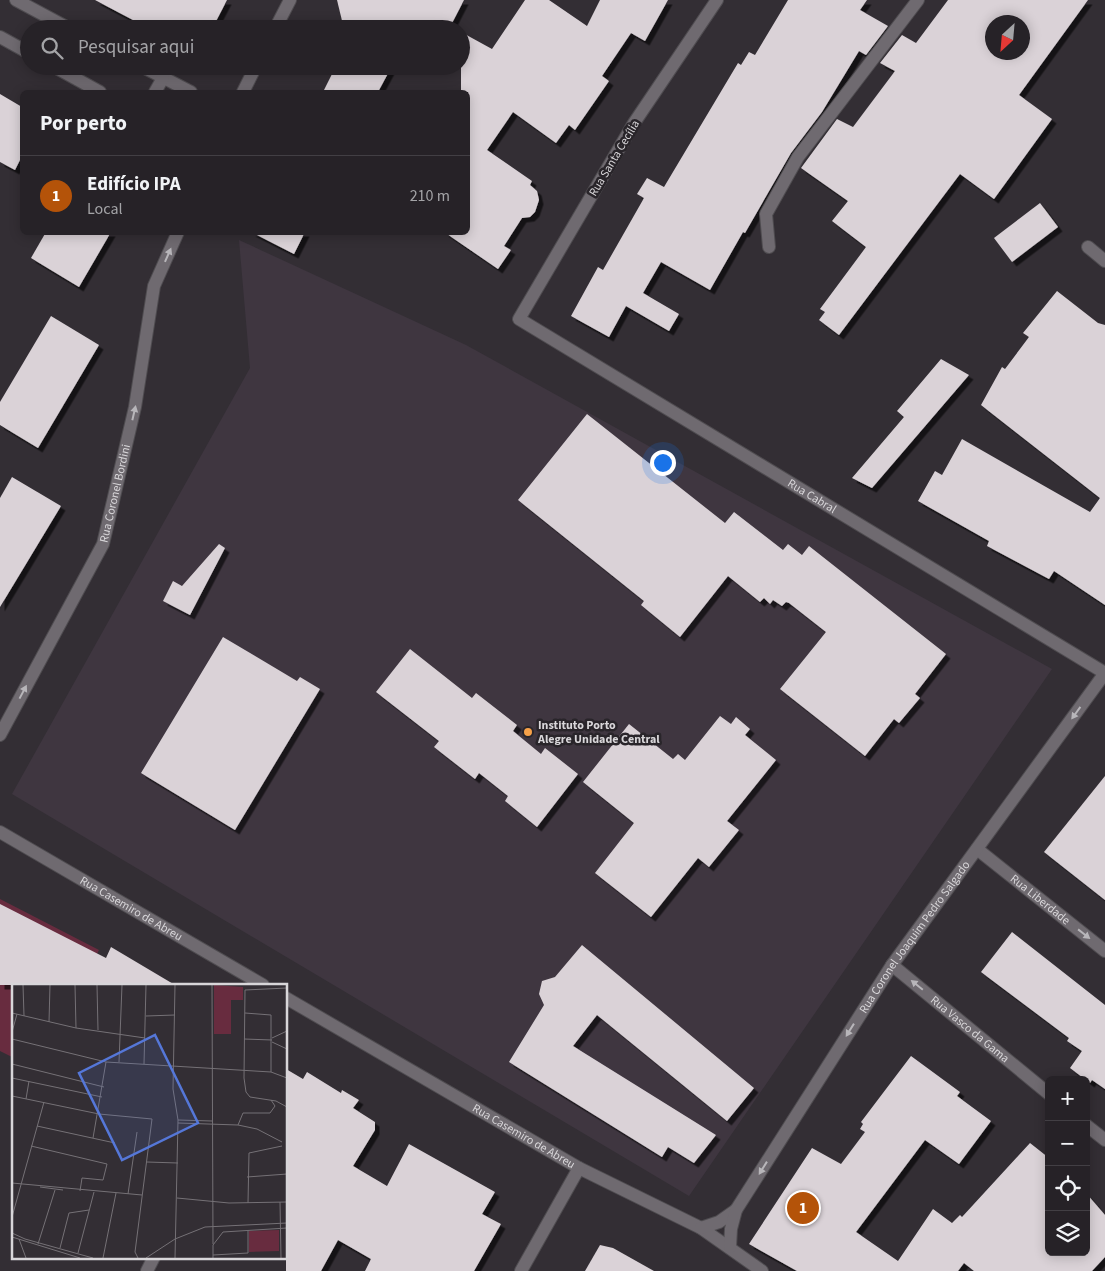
<!DOCTYPE html>
<html lang="pt">
<meta charset="utf-8">
<style>
:root{--surface:#262227;--page:#2e2a2f;--text:#f1f3f6;--muted:#a4a4a7;--line:#423f44;--accent:#b45309}
body{margin:0;font-family:"Source Sans 3",sans-serif;background:var(--page);color:var(--text)}
.controls{position:absolute;right:15px;bottom:15px;display:grid;overflow:hidden;border-radius:8px;box-shadow:0 2px 12px #0003}
.controls button{width:45px;height:45px;display:grid;place-items:center;padding:0;border:0;border-bottom:1px solid var(--line);background:var(--surface);color:var(--text);font:25px sans-serif}
.compass{position:absolute;left:985px;top:15px;width:45px;height:45px;border-radius:50%;background:var(--surface);box-shadow:0 2px 12px #0003;rotate:206deg}
.you{position:absolute;left:662px;top:462px;width:18px;height:18px;margin:-12px;border:4px solid #fff;border-radius:50%;background:#1a73e8;box-shadow:0 0 0 8px #1a73e833}
.badge{display:grid;place-items:center;width:32px;height:32px;border-radius:50%;background:var(--accent);color:#fff;font-size:16px;font-weight:700}
.pin{position:absolute;translate:-50% -50%;border:2px solid #fff;box-shadow:0 1px 5px #0006}
.list{margin:0;padding:0;list-style:none}
h2{display:flex;justify-content:space-between;align-items:center;height:65px;margin:0;padding:0 20px;font-size:21px}
h2 small{font-size:16px;font-weight:400;color:var(--muted)}
.list li{display:grid;grid-template-columns:32px 1fr auto;gap:15px;align-items:center;box-sizing:border-box;height:80px;padding:0 20px;border-top:1px solid var(--line)}
.list b{display:block;font-size:19px;white-space:nowrap}
.list p{margin:0;font-size:16px;white-space:nowrap;color:var(--muted)}
.list em{font-size:16px;font-style:normal;color:var(--muted)}
.icon{flex:none;width:28px;height:28px;fill:none;stroke:currentColor;stroke-width:2;stroke-linecap:round;stroke-linejoin:round}
.map{position:relative;flex:none;width:1105px;height:1271px;overflow:hidden}
.search{position:absolute;background:var(--surface);box-shadow:0 2px 12px #0003;left:20px;top:20px;width:450px;height:55px;display:flex;align-items:center;gap:12px;box-sizing:border-box;padding:0 18px;border-radius:28px;color:var(--muted);font-size:19px}
.panel{position:absolute;background:var(--surface);box-shadow:0 2px 12px #0003;left:20px;top:90px;width:450px;height:145px;border-radius:8px}
.map>svg:first-child{display:block}
</style>
<div class="map">
<svg width="1105" height="1271" viewBox="0 0 1105 1271">
<defs>
<filter id="shadow"><feDropShadow dx="4.5" dy="4.5" stdDeviation="0" flood-color="#0009"/></filter>
</defs>
<rect width="100%" height="100%" fill="#332e34"/>
<polygon fill="#3f3640" points="239,240 466,345 1052,669 689,1196 12,794 250,368"/>
<polygon fill="#682c3f" points="0,899 99,950 81,985 14,985 14,1058 0,1051"/>
<g fill="#dad2d7" fill-rule="evenodd" filter="url(#shadow)">
<polygon points="95,0 227,0 212,29 150,29"/>
<polygon points="337,0 464,0 449,29 344,29"/>
<polygon points="525,0 549,0 587,26 600,0 668,0 645,41 631,33 602,76 609,81 575,130 569,125 556,143 513,112 487,150 532,181 530,185 537,191 539,200 535,212 530,217 522,218 504,246 511,250 498,269 444,232 468,232 468,92 461,92 461,32 492,49"/>
<polygon points="788,0 867,0 860,10 888,26 866,55 859,51 822,112 791,153 745,233 743,232 710,290 661,262 643,293 679,314 669,331 626,306 609,337 571,316 598,267 603,270 644,198 637,194 647,178 664,187 738,63 741,65 749,52 755,55"/>
<path d="M 948,0 L 1088,0 L 1019,95 L 1052,119 L 994,199 L 960,174 L 839,335 L 819,320 L 825,312 L 820,309 L 866,247 L 832,221 L 848,201 L 801,168 L 837,119 L 853,127 L 895,71 L 880,63 L 902,35 L 916,43 ZM 992,22 L 1022,22 L 1022,52 L 992,52 Z"/>
<polygon points="336,66 392,66 378,92 323,92"/>
<polygon points="0,94 22,107 22,156 15,170 0,162"/>
<polygon points="1040,203 1058,227 1012,262 994,238"/>
<polygon points="46,232 111,232 79,287 31,258"/>
<polygon points="251,232 305,232 294,254"/>
<polygon points="1057,291 1098,323 1105,325 1105,605 1054,571 1049,579 987,546 989,541 918,501 935,471 942,475 962,439 1090,512 1100,498 981,405 1002,367 1005,369 1029,337 1023,333"/>
<polygon points="51,316 99,345 38,448 0,425 0,402"/>
<polygon points="941,359 969,375 872,488 852,478 904,417 897,411"/>
<polygon points="587,414 725,523 734,512 783,550 788,544 802,555 809,546 946,654 915,694 920,698 899,723 894,719 865,756 780,689 826,632 789,603 786,602 782,606 773,600 770,604 764,598 760,602 728,576 680,637 641,605 644,601 518,500"/>
<polygon points="12,477 61,506 0,607 0,498"/>
<polygon points="219,544 225,548 190,615 163,601 173,581 182,586"/>
<polygon points="223,637 297,681 300,677 320,689 235,830 141,773"/>
<polygon points="410,649 472,698 476,693 517,725 513,731 541,754 545,748 578,774 537,827 505,801 508,796 479,773 475,779 434,747 439,741 376,692"/>
<polygon points="720,716 731,724 736,717 750,729 745,735 776,760 727,821 739,830 709,867 698,858 651,917 595,873 634,823 583,782 629,724 673,759 678,754 685,760"/>
<polygon points="1105,776 1105,900 1044,852"/>
<polygon points="0,904 106,958 111,947 175,985 0,985"/>
<polygon points="1012,932 1105,1005 1105,1089 1092,1080 1090,1083 1070,1068 1082,1051 1067,1041 1069,1038 981,972"/>
<polygon points="582,945 754,1088 727,1121 597,1015 573,1046 716,1135 694,1163 668,1147 662,1157 509,1062 544,1005 539,994 542,981 555,977"/>
<polygon points="911,1056 960,1092 957,1096 991,1121 959,1164 925,1140 856,1232 898,1261 933,1209 952,1223 960,1215 962,1217 1030,1143 1049,1158 1049,1252 1086,1252 1086,1193 1105,1215 1105,1257 1092,1271 974,1271 964,1263 958,1271 797,1271 749,1244 812,1148 841,1164 865,1132 860,1129 863,1124 861,1122"/>
<polygon points="286,1069 303,1079 307,1072 341,1093 342,1090 359,1100 353,1108 375,1122 375,1130 353,1166 387,1186 409,1144 495,1192 482,1214 501,1224 474,1271 365,1271 371,1259 338,1240 321,1271 286,1271"/>
<polygon points="600,1245 613,1248 654,1271 585,1271"/>
</g>
<g fill="none" stroke-linecap="round" stroke-linejoin="round">
<g stroke="#4f4c50" stroke-width="14">
<g id="minor">
<polyline points="16,0 70,29"/>
<path id="s1" d="M 717,0 L 634,123 L 519,319 L 1105,673"/>
<polyline points="275,29 290,0"/>
<polyline points="0,37 29,53"/>
<polyline points="53,66 100,92"/>
<polyline points="141,66 191,92"/>
<polyline points="155,92 163,78"/>
<polyline points="243,92 256,66"/>
<polyline points="769,247 766,214 798,157 918,0"/>
<polyline points="1088,247 1105,261"/>
<path id="s2" d="M 0,735 L 103,544 L 135,407 L 154,286 L 178,232"/>
<path id="s3" d="M 0,832 L 263,985"/>
<path id="s4" d="M 977,849 L 1105,951"/>
<path id="s5" d="M 892,965 L 1049,1094"/>
<path id="s6" d="M 286,998 L 579,1168 L 701,1228 L 762,1271"/>
<polyline points="1086,1125 1105,1140"/>
<polyline points="701,1228 719,1222 736,1210"/>
<path id="s7" d="M 730,1247 L 731,1229 L 736,1210 L 892,965 L 1105,673"/>
<polyline points="147,1271 154,1257"/>
<polyline points="521,1271 579,1168"/>
</g>
</g>
<use href="#minor" stroke="#6f6a70" stroke-width="12"/>
</g>
<defs><path id="oneway-solid" d="M-6-.8H1V-3.2L6.5 0L1 3.2V.8H-6Z" transform="scale(1.25)"/></defs>
<g fill="#b8b6ba">
<use href="#oneway-solid" transform="translate(168 255) rotate(-66)"/>
<use href="#oneway-solid" transform="translate(134 413) rotate(-77)"/>
<use href="#oneway-solid" transform="translate(23 692) rotate(-62)"/>
<use href="#oneway-solid" transform="translate(1076 713) rotate(126)"/>
<use href="#oneway-solid" transform="translate(1084 934) rotate(38)"/>
<use href="#oneway-solid" transform="translate(917 985) rotate(-141)"/>
<use href="#oneway-solid" transform="translate(850 1030) rotate(122)"/>
<use href="#oneway-solid" transform="translate(763 1168) rotate(122)"/>
</g>
<circle fill="#f7a149" stroke="#29252a" stroke-width="2" cx="528" cy="732" r="5"/>
<g text-anchor="middle" stroke-width="5" stroke-linejoin="round" paint-order="stroke">
<g font-size="12" fill="#d8d6d9" stroke="#29252a">
<text transform="translate(614 158) rotate(-59)" y="4">Rua Santa Cecília</text>
<text dy="4" stroke="none"><textPath href="#s2" startOffset="269">Rua Coronel Bordini</textPath></text>
<text dy="4" stroke="none"><textPath href="#s1" startOffset="718">Rua Cabral</textPath></text>
<text dy="4" stroke="none"><textPath href="#s4" startOffset="81">Rua Liberdade</textPath></text>
<text dy="4" stroke="none"><textPath href="#s3" startOffset="152">Rua Casemiro de Abreu</textPath></text>
<text dy="4" stroke="none"><textPath href="#s7" startOffset="364">Rua Coronel Joaquim Pedro Salgado</textPath></text>
<text dy="4" stroke="none"><textPath href="#s5" startOffset="101">Rua Vasco da Gama</textPath></text>
<text dy="4" stroke="none"><textPath href="#s6" startOffset="275">Rua Casemiro de Abreu</textPath></text>
</g>
<g font-size="12" font-weight="bold" fill="#d8d6d9" stroke="#29252a" text-anchor="start">
<text x="538" y="729">Instituto Porto<tspan x="538" dy="14">Alegre Unidade Central</tspan></text>
</g>
</g>
<g transform="translate(12 984)">
<rect width="275" height="275" fill="#332e34"/>
<path d="M 202,1 L 231,3 L 231,16 L 219,16 L 219,50 L 202,50 ZM 267,246 L 267,267 L 237,268 L 237,247 Z" fill="#682c3f"/>
<path fill="none" stroke="#757176" stroke-width="1" d="M 11,1 L 12,32M 63,1 L 64,44M 85,1 L 86,46M 200,1 L 201,260M 275,4 L 233,6 L 232,94 L 234,108 L 238,113 L 264,117 L 275,123M 0,29 L 64,44 L 133,54M 233,29 L 259,31 L 259,88M 134,32 L 163,31M 37,38 L 38,1M 0,48 L 5,30M 260,54 L 275,47M 0,55 L 94,78 L 259,88 L 275,94M 232,55 L 260,56M 260,58 L 275,65M 107,78 L 110,1M 0,80 L 92,103M 132,80 L 134,1M 0,94 L 90,113M 0,112 L 87,130 L 140,135 L 123,268 L 126,274M 14,115 L 17,97M 166,136 L 200,137M 166,139 L 226,141 L 245,145 L 270,158M 226,141 L 231,129 L 258,129 L 263,122 L 259,116M 25,142 L 103,159M 81,154 L 94,78M 19,162 L 95,180 L 91,196 L 70,194 L 68,207M 135,178 L 166,179M 235,193 L 275,190M 0,199 L 130,211M 28,203 L 51,206M 116,210 L 125,148M 165,214 L 217,219 L 275,218M 268,218 L 269,274M 236,219 L 237,169 L 270,162M 0,233 L 32,118M 0,249 L 13,255 L 81,274M 0,253 L 68,274M 7,255 L 14,274M 26,260 L 43,206M 48,264 L 57,229 L 77,226M 66,269 L 82,208M 201,271 L 236,269 L 236,246M 91,274 L 104,209M 134,274 L 163,255 L 193,243 L 275,239M 163,274 L 166,136 L 161,105 L 163,1M 201,274 L 201,261 L 211,248 L 275,244"/>
<path fill="#5577d8" fill-opacity="0.15" stroke="#5577d8" stroke-width="2.5" d="M 143,51 L 186,139 L 110,176 L 67,89 Z"/>
<rect width="275" height="275" fill="none" stroke="#d8d6d9" stroke-width="2.5"/>
</g>
</svg>
<div class="controls">
<button>+</button>
<button>−</button>
<button><svg class="icon" aria-label="locate" viewBox="0 0 24 24"><circle cx="12" cy="12" r="6"/><path d="M12 2v4M12 18v4M2 12h4M18 12h4"/></svg></button>
<button><svg class="icon" aria-label="layers" viewBox="0 0 24 24"><path d="M12 4l9 5-9 5-9-5zM3 14l9 5 9-5"/></svg></button>
</div>
<svg class="compass" viewBox="-18 -18 36 36"><path d="M0-13l5 13h-10z" fill="#e53935"/><path d="M0 13l5-13h-10z" fill="#a4a4a7"/></svg>
<div class="you"></div>
<div class="pin badge" style="left:803px;top:1208px">1</div>
<div class="search"><svg class="icon" aria-label="search" viewBox="0 0 24 24"><circle cx="10" cy="10" r="6"/><path d="M15 15l6 6"/></svg>Pesquisar aqui</div>
<section class="panel">
<h2>Por perto<small></small></h2>
<ul class="list">
<li><span class="badge">1</span><div><b>Edifício IPA</b><p>Local</p></div><em>210 m</em></li>
</ul>
</section>
</div>
